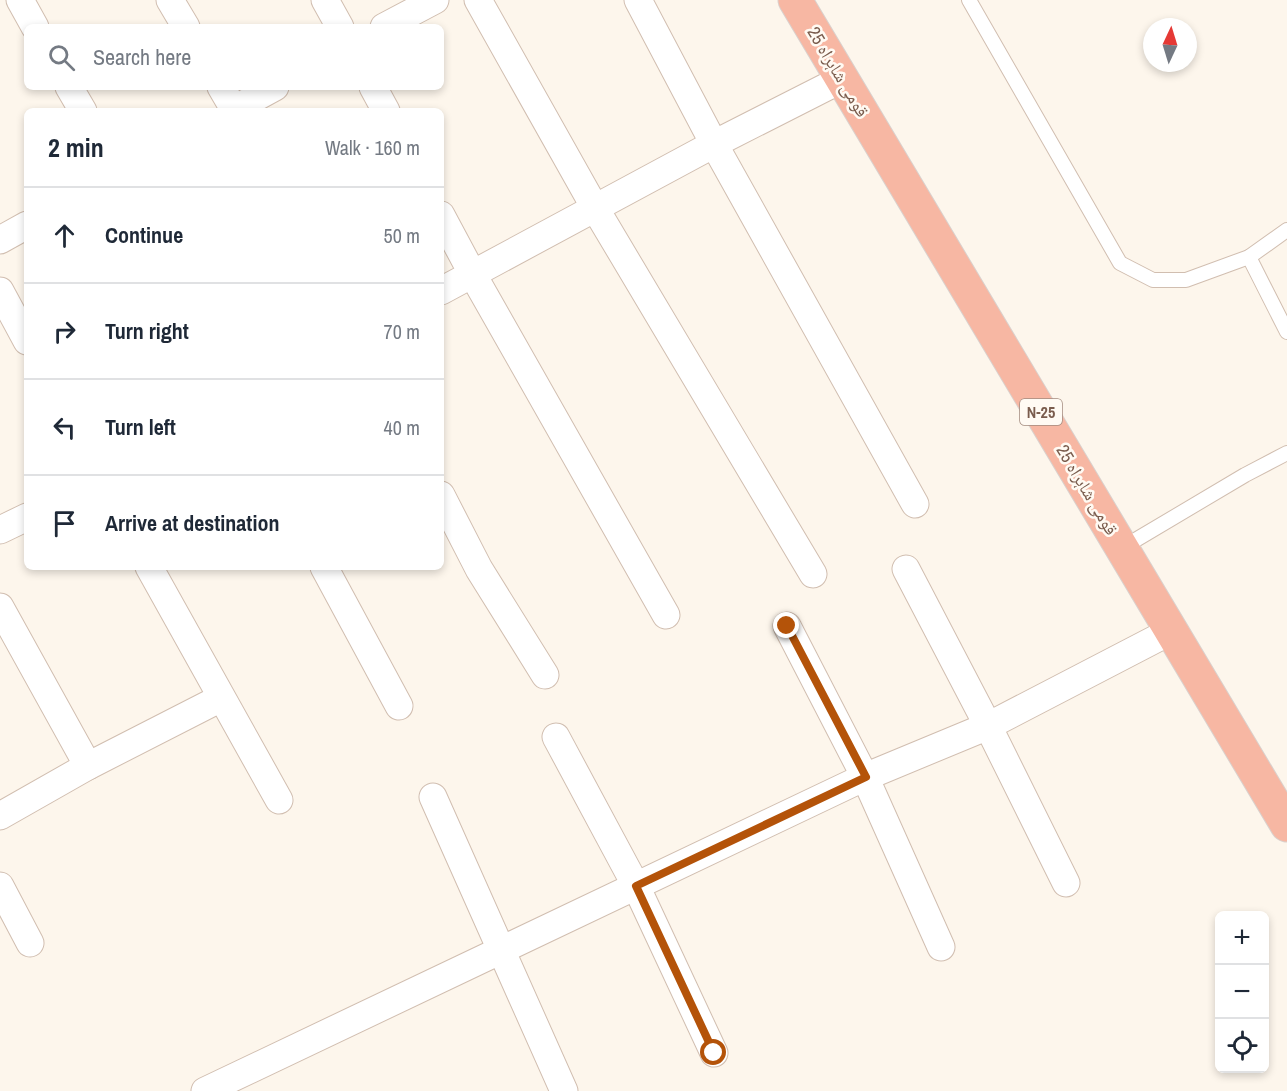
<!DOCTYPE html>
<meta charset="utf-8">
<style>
:root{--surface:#fff;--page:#f6f6f7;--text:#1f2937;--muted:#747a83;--line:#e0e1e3}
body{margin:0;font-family:"Archivo Narrow","Noto Naskh Arabic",sans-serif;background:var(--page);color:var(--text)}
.controls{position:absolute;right:18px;bottom:18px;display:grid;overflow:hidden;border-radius:9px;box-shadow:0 3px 9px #0003}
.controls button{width:54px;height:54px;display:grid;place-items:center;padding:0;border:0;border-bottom:2px solid var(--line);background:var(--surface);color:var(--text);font:30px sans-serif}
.compass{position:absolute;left:1143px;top:18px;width:54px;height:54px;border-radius:50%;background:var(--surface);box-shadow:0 3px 9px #0003;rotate:4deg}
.stop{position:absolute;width:18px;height:18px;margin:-14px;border:4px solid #b45309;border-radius:50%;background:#fff}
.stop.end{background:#b45309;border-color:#fff;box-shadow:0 2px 6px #0008}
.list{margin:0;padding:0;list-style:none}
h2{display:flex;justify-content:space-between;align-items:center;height:78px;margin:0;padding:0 24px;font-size:26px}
h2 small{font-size:20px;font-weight:400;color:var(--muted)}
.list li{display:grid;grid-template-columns:39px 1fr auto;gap:18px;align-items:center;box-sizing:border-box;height:96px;padding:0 24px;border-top:2px solid var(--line)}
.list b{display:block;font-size:22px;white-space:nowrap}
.list em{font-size:20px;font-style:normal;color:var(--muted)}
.icon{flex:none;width:33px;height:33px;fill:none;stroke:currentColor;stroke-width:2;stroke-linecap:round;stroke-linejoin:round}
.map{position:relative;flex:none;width:1287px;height:1091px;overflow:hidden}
.search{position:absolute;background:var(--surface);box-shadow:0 3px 9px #0003;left:24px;top:24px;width:420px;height:66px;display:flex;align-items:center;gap:15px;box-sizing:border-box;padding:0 21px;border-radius:9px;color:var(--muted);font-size:22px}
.panel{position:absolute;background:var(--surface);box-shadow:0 3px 9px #0003;left:24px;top:108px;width:420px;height:462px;border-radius:9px}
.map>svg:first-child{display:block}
</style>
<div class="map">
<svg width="1287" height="1091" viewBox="0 0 1287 1091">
<rect width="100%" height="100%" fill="#fdf6ec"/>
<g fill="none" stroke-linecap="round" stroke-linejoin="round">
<g stroke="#d1beb0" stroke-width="16">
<g id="lane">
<polyline points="969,0 1120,263 1153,280 1186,280 1249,257 1287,230"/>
<polyline points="1249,257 1287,332"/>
<polyline points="1122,548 1245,475 1287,453"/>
</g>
</g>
<g stroke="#d1beb0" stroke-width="29">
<g id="street">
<polyline points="20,0 35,27"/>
<polyline points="170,0 186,27"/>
<polyline points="325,0 340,27"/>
<polyline points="478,0 595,208 813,574"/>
<polyline points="638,0 714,144 915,504"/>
<polyline points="384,27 435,0"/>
<polyline points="69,87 83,111"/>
<polyline points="221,87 235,111"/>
<polyline points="373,87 386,111"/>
<polyline points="231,111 275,87"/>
<polyline points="441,215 473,275 666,615"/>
<polyline points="0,240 27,225"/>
<polyline points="0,291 27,341"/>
<polyline points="441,291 714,144 842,79"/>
<polyline points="441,495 479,569 545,675"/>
<polyline points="0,530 27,517"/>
<polyline points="149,567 279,800"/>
<polyline points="324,567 399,706"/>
<polyline points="906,569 988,726 1066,883"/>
<polyline points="0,607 88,766"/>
<polyline points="787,626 865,777 941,947"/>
<polyline points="556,737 636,886 714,1053"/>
<polyline points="433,797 564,1091"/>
<polyline points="0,816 88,766 221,698"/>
<polyline points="0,886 30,943"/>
<polyline points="205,1091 865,777 988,726 1171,631"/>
</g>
</g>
<g stroke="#dad1cd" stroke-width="35">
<polyline id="highway" points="795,0 1287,825"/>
</g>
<use href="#lane" stroke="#fff" stroke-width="14"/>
<use href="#street" stroke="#fff" stroke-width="27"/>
<use href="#highway" stroke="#f7b7a3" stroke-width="33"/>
</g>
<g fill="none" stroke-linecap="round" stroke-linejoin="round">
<polyline stroke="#b45309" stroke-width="8" points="714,1053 636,886 866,777 787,626"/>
</g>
<g text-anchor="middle" stroke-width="5" stroke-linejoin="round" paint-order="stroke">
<rect fill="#fffaf3" stroke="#a28b7f" stroke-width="1.5" x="1020" y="399" width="42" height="26" rx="4.5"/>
<g font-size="16" font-weight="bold" fill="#7a5c4d">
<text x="1041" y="418">N-25</text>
</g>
<g font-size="18" fill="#7a5c4d" stroke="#fffaf3">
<text transform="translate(838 72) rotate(59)" y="6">قومی شاہراہ 25</text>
<text transform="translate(1087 490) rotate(59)" y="6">قومی شاہراہ 25</text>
</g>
</g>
</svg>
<div class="controls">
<button>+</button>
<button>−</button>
<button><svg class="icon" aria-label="locate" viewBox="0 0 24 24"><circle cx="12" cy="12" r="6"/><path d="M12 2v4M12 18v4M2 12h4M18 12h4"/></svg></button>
</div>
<svg class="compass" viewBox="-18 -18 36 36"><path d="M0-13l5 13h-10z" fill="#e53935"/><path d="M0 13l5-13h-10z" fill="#747a83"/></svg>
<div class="stop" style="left:714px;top:1053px"></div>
<div class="stop end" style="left:787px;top:626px"></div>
<div class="search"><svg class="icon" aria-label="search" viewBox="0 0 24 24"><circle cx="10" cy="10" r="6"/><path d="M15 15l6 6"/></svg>Search here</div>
<section class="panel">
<h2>2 min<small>Walk · 160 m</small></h2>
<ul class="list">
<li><svg class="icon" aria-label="ahead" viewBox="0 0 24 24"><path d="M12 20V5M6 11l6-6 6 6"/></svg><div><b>Continue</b></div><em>50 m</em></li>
<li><svg class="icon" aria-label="right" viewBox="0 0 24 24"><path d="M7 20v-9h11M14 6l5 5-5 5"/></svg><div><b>Turn right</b></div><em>70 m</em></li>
<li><svg class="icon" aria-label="left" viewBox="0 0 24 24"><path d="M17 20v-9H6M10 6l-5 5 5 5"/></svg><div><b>Turn left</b></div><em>40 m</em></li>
<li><svg class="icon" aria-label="arrive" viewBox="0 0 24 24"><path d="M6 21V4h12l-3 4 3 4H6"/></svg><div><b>Arrive at destination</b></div></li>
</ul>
</section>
</div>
